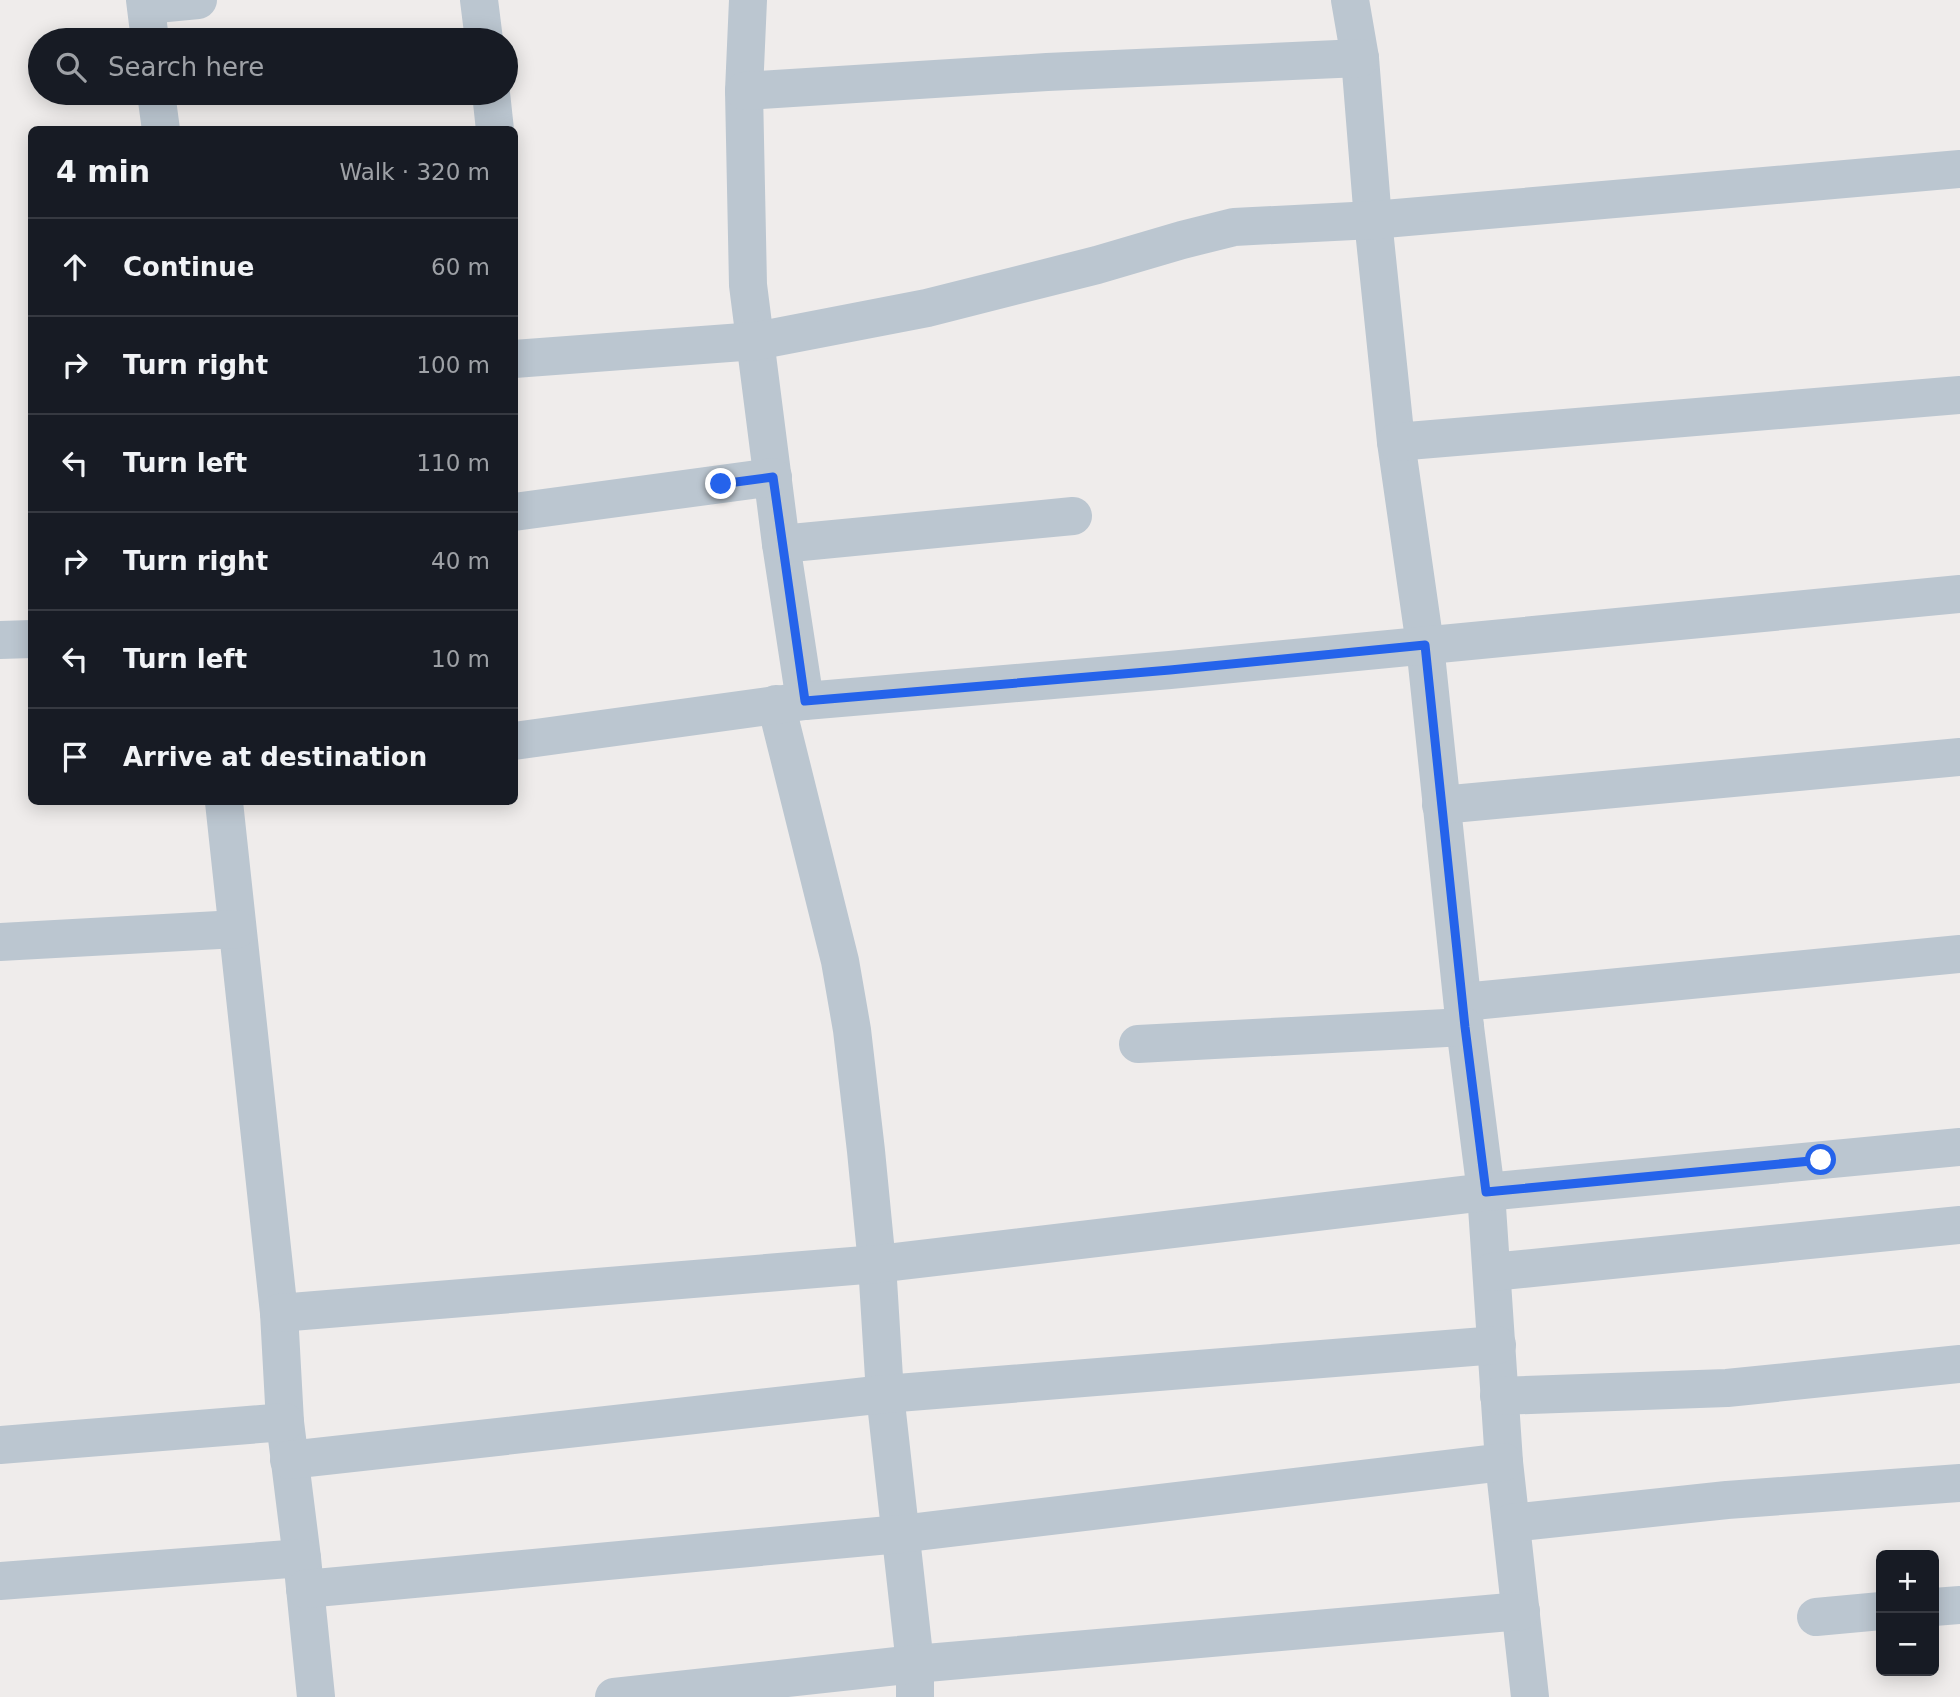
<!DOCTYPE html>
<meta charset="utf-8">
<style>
:root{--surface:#171b24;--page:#20242c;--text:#f1f3f6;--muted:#9ea1a6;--line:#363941}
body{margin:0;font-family:"DejaVu Sans",sans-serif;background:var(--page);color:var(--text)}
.controls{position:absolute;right:21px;bottom:21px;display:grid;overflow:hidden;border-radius:10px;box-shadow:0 4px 18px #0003}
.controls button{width:63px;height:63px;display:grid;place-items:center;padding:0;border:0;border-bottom:2px solid var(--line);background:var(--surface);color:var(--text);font:35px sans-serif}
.stop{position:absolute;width:21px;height:21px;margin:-16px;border:5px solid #2563eb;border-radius:50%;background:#fff}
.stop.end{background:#2563eb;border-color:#fff;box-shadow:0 2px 7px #0008}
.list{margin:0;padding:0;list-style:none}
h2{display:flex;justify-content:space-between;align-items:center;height:91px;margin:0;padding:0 28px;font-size:30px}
h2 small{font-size:23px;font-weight:400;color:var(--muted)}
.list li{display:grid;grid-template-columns:46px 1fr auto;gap:21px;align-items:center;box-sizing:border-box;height:98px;padding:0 28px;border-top:2px solid var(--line)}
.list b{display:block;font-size:26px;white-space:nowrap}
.list em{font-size:23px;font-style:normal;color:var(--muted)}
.icon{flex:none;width:38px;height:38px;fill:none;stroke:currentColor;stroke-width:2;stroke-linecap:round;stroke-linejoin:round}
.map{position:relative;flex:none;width:1960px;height:1697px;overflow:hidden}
.search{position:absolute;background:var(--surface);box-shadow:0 4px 18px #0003;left:28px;top:28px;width:490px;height:77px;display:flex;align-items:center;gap:18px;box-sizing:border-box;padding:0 24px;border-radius:38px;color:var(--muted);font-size:26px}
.panel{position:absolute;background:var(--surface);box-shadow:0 4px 18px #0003;left:28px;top:126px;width:490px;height:679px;border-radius:10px}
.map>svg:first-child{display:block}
</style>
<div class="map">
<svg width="1960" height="1697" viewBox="0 0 1960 1697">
<rect width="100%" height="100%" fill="#efeceb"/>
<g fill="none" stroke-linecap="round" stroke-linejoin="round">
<g stroke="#bbc6d0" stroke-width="38">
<polyline points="145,0 150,40"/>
<polyline points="479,0 484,40"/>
<polyline points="748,0 744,91 748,285 781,544 805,701"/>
<polyline points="1350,0 1360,58 1373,220 1396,442 1425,645 1465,1027 1486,1192 1504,1462 1530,1697"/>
<polyline points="146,5 198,0"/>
<polyline points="744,91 1047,72 1360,58"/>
<polyline points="156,93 161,130"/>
<polyline points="491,93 495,130"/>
<polyline points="514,359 756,341 927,308 1097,265 1182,240 1234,227 1373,220 1960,169"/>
<polyline points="1396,442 1960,395"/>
<polyline points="514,512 773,477"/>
<polyline points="781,544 1073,516"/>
<polyline points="0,640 32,639"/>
<polyline points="776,704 840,961 852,1030 866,1151 877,1264 885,1394 915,1664 915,1697"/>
<polyline points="514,741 805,701 1170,670 1960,594"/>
<polyline points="224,802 279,1313 285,1422 302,1558 316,1697"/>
<polyline points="1441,805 1960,757"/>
<polyline points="0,942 237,929"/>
<polyline points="1463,1002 1960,954"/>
<polyline points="1138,1044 1465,1027"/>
<polyline points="1492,1272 1960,1225"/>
<polyline points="279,1313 877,1264 1486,1192 1960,1147"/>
<polyline points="1499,1396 1727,1388 1960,1364"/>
<polyline points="0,1445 285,1422"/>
<polyline points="289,1460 885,1394 1497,1345"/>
<polyline points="1511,1523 1727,1500 1960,1483"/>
<polyline points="0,1581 302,1558"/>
<polyline points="305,1589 900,1534 1504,1462"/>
<polyline points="1934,1607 1960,1605"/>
<polyline points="1816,1617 1881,1611"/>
<polyline points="614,1697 915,1664 1521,1611"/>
</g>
</g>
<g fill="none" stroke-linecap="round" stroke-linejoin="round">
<polyline stroke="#2563eb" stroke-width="9" points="721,484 773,477 805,701 1170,670 1425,645 1465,1027 1486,1192 1821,1160"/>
</g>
</svg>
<div class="controls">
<button>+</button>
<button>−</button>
</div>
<div class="stop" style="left:1821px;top:1160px"></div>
<div class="stop end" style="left:721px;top:484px"></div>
<div class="search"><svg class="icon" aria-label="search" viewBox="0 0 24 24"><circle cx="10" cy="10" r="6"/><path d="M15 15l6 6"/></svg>Search here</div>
<section class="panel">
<h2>4 min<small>Walk · 320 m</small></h2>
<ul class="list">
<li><svg class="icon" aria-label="ahead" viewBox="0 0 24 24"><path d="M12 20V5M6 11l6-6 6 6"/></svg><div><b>Continue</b></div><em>60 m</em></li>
<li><svg class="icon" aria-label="right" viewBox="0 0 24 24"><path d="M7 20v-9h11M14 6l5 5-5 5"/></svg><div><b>Turn right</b></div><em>100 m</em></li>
<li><svg class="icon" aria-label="left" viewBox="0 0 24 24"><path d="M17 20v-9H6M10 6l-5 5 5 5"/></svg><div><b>Turn left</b></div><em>110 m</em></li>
<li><svg class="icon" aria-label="right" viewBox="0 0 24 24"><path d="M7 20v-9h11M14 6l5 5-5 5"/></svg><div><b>Turn right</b></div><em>40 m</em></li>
<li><svg class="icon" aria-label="left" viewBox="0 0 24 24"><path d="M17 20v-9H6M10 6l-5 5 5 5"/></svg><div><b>Turn left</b></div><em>10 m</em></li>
<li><svg class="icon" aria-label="arrive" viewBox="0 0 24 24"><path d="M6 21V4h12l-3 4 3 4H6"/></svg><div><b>Arrive at destination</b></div></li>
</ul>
</section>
</div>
